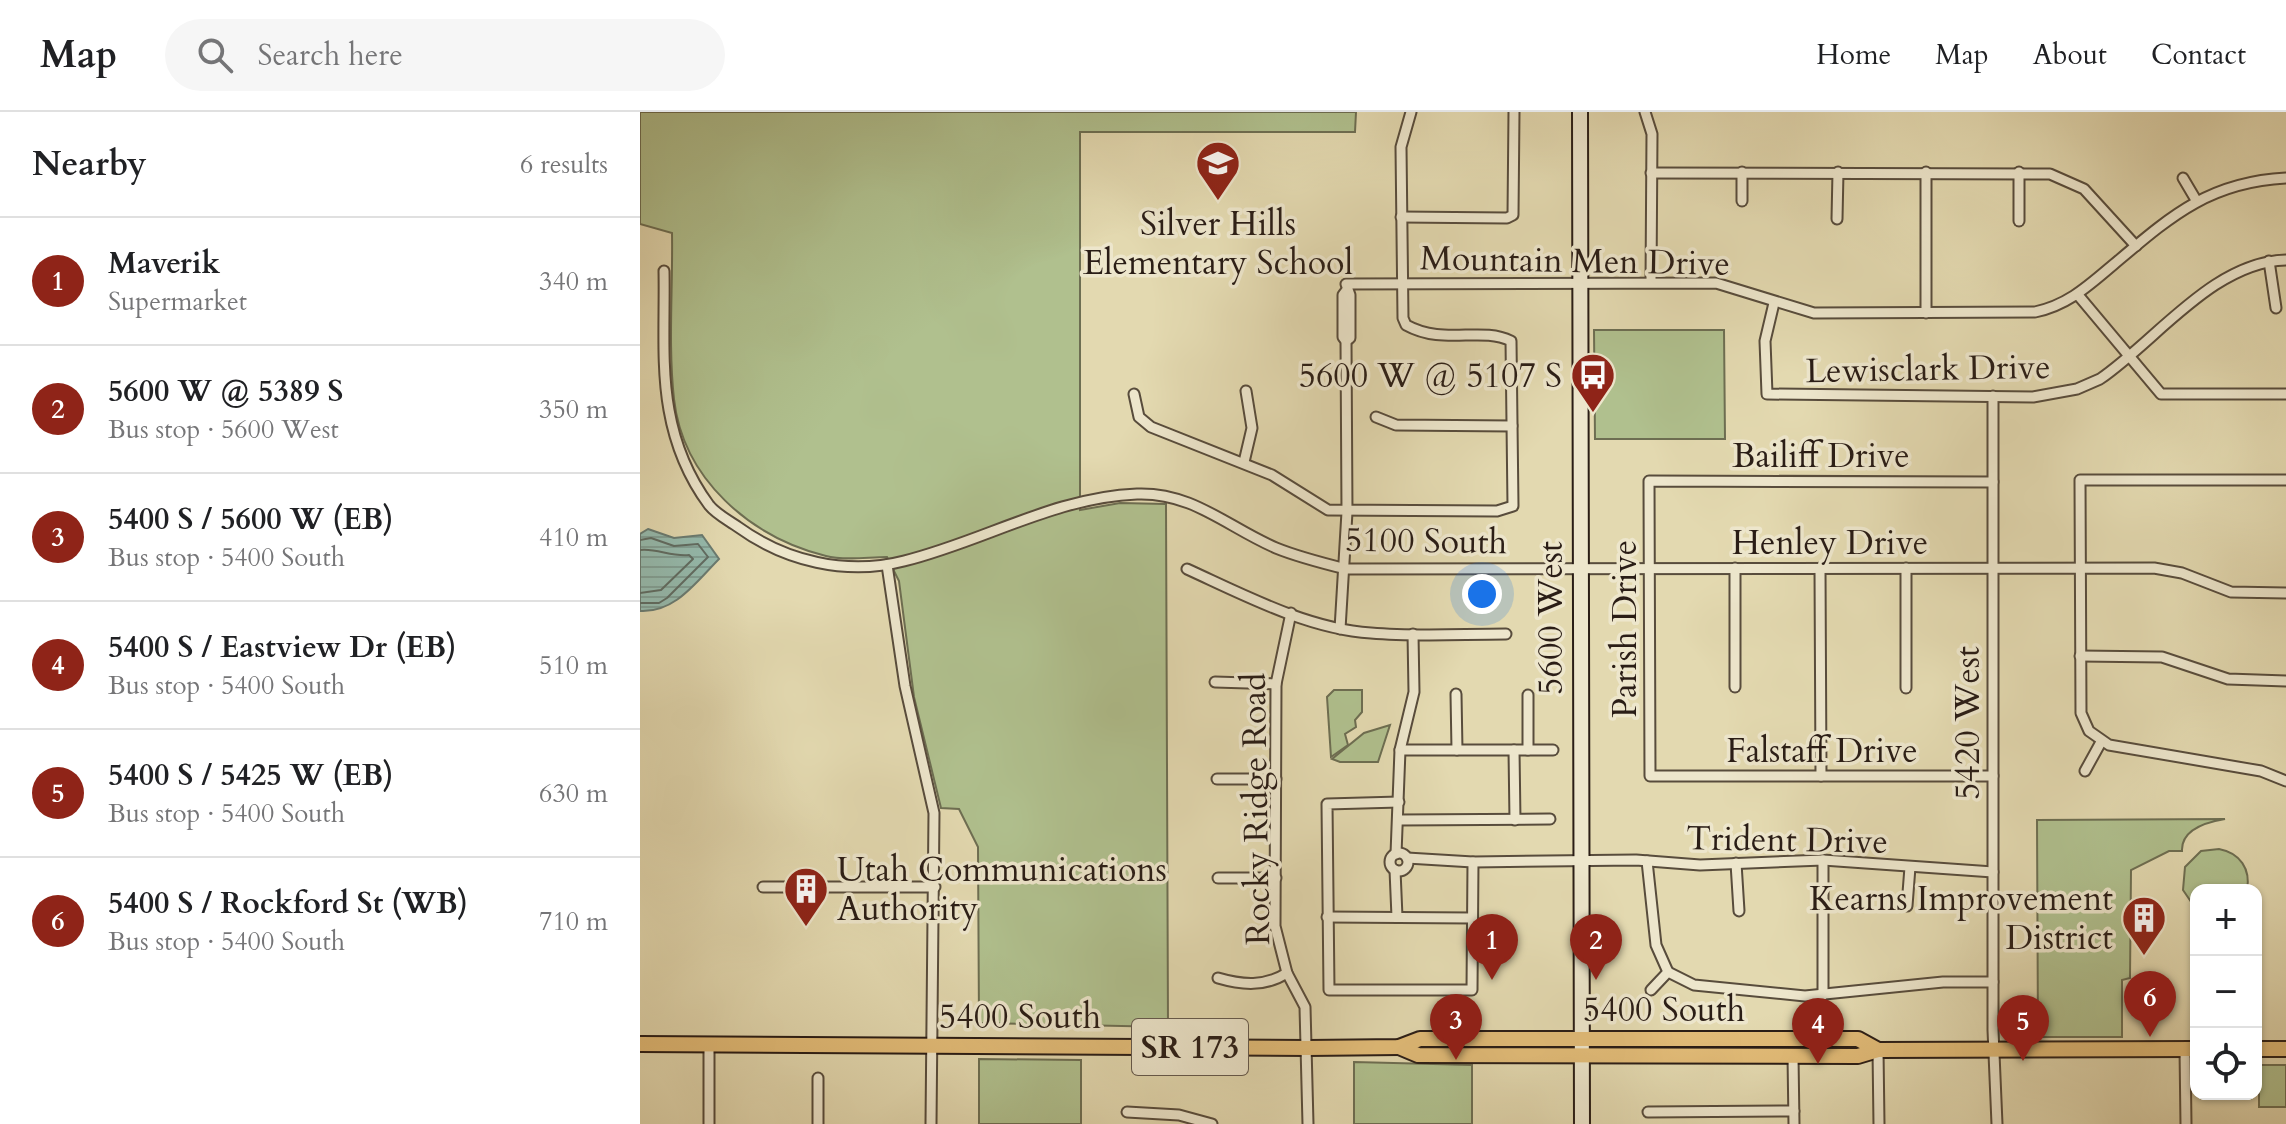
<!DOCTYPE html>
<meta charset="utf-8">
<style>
:root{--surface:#fff;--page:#f6f6f6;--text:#202124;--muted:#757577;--line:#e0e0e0;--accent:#8f2418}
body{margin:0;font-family:Cardo,serif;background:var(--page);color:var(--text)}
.controls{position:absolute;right:24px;bottom:24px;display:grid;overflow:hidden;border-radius:16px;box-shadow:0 2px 6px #0004}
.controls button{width:72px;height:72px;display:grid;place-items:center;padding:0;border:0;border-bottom:2px solid var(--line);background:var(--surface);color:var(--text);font:40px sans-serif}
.you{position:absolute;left:842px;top:482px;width:28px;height:28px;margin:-20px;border:6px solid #fff;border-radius:50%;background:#1a73e8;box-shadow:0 0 0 12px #1a73e833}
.badge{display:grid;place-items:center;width:52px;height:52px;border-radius:50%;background:var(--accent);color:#fff;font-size:26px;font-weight:700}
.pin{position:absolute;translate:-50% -66px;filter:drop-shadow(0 2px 4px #0008)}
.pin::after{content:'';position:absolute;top:42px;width:28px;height:24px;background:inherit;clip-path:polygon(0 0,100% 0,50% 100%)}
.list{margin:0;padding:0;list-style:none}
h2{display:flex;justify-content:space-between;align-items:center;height:104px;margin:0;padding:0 32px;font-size:34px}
h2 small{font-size:26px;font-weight:400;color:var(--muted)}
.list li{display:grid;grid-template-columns:52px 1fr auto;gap:24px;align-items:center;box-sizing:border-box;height:128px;padding:0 32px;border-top:2px solid var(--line)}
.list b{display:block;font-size:30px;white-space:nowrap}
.list p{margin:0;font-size:26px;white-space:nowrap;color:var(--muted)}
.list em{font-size:26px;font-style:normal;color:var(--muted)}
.icon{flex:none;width:44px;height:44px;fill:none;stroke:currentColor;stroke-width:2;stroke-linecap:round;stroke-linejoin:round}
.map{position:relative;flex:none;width:1646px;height:1012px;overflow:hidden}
header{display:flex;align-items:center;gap:48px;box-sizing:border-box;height:112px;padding:0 40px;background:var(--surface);border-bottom:2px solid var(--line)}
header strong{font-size:38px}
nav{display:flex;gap:44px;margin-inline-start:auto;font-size:28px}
.search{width:560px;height:72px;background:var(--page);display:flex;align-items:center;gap:20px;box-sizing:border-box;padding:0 28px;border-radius:44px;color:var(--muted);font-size:30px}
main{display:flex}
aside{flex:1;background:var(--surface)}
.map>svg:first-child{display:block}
</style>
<header>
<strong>Map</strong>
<div class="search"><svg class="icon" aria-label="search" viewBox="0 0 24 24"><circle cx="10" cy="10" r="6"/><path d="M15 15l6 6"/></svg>Search here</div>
<nav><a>Home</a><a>Map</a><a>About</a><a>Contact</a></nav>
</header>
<main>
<aside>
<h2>Nearby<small>6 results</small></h2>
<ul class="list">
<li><span class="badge">1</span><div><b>Maverik</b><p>Supermarket</p></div><em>340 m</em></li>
<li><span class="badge">2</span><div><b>5600 W @ 5389 S</b><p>Bus stop · 5600 West</p></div><em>350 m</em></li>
<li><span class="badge">3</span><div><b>5400 S / 5600 W (EB)</b><p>Bus stop · 5400 South</p></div><em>410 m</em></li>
<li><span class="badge">4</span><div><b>5400 S / Eastview Dr (EB)</b><p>Bus stop · 5400 South</p></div><em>510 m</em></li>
<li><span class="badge">5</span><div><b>5400 S / 5425 W (EB)</b><p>Bus stop · 5400 South</p></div><em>630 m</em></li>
<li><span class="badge">6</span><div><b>5400 S / Rockford St (WB)</b><p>Bus stop · 5400 South</p></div><em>710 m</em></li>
</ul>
</aside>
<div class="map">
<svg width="1646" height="1012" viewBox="0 0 1646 1012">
<defs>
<pattern id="water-rules" width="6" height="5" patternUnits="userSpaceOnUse" patternTransform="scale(2)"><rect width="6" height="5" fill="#95baad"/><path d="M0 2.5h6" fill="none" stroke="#819f94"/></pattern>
</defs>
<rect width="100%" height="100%" fill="#e3d9b0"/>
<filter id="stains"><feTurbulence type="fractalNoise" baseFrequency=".0025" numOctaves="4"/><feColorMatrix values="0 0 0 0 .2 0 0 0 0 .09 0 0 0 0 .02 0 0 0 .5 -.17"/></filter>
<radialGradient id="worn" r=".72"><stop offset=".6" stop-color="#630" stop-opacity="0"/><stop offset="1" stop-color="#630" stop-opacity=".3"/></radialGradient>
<g fill="#b0c08e" stroke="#6d6e52" stroke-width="2">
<path d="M 0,0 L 716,0 L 715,20 L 440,20 L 440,398 L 480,391 L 526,392 L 528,915 L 339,911 L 338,735 L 319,697 L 301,696 L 274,585 L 259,469 L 247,445 C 228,445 204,449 186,444 C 110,425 43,367 34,287 C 28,233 33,175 32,121 L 0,112 Z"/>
<polygon points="954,218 1084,218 1085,327 955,327"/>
<polygon points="694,578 722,578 722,600 715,608 716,615 705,622 708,633 691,645 687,585"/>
<polygon points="750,613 738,650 700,650 692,647 724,621"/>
<path d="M 1585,707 C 1567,710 1541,717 1542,739 L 1529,739 L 1491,758 L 1490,866 L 1482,868 L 1482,925 L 1398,925 L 1397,708 Z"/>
<path d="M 1579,737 C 1600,741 1611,757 1607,778 L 1556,778 L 1556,797 L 1543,778 L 1545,755 L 1561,739 Z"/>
<polygon points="339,947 441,948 441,1012 339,1012"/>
<polygon points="714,950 832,953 832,1012 714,1012"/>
<rect x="1619" y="953" width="27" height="42"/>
</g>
<path fill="url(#water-rules)" stroke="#6a7b71" stroke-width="2" d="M 8,417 L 34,426 L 62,423 L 79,447 C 56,470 35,501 0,499 L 0,422 Z"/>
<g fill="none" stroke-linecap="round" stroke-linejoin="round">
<g stroke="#606c62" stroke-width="2">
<polyline points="0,428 11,426 34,434 58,432 68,445 27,486 19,491 0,491"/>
<path d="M 0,438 C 17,436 31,445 49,443 L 53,447 L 21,478 L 0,481"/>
</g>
<g stroke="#584c3c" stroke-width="13">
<g id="minor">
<polyline points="1005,0 1012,22 1011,170"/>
<polyline points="1102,60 1102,89"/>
<polyline points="1286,60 1286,201"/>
<polyline points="1379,60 1379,109"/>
<polyline points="1011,61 1410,62 1444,77 1496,134"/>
<polyline points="1543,66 1556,88"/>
<polyline points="761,105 867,106 873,103 874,0"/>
<polyline points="1197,107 1198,60"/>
<polyline points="1629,149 1636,196"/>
<path d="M 24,159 C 25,204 21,254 29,298 C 35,332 49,366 69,393 C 76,402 88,408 98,415 C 145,449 206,464 264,449 C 342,430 415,385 497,382 C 553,380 587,415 636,436 C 658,445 682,451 706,457 L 1514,456 L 1542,461 L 1591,480 L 1646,481"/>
<polyline points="1438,183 1521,282 1646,282"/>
<path d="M 1134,191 L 1125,229 L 1127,282 L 1393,285 L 1437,277 L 1460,267 C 1517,228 1573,150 1646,148"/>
<path d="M 706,229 L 710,226 L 710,183 L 706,172 L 1076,171 L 1174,201 L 1395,200 C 1428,193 1448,174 1473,153 C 1530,105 1568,70 1646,66"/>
<path d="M 494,282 L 499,305 L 511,315 L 632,363 L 688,398 L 857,399 L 873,394 L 871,229 C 840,214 804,234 766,213 L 763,206 L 761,35 L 771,0"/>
<polyline points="1353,284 1353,918 1357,1012"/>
<polyline points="736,305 756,313 872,314"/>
<polyline points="604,350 612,316 606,279"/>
<polyline points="1646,368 1440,368 1441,601 1449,619 1469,633 1621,659 1646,669"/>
<polyline points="1353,370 1009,369 1010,664 1353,664"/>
<polyline points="247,453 265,574 294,701 291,1012"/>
<polyline points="1095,456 1095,575"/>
<polyline points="1180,456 1181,664"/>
<path d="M 547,457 C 604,483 668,517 731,521 C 776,525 821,522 866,522"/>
<polyline points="651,501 636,572 635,814 647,861 665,895 668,1012"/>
<polyline points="700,517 707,400 706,229 703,225 703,183 706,179"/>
<polyline points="1440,544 1522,545 1588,567 1646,569"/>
<polyline points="575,570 636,572"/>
<polyline points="1266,576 1266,456"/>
<polyline points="816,582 817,638"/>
<polyline points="888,583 888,638"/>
<polyline points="760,638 913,638"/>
<polyline points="874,638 875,708"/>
<polyline points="1445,659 1461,630"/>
<polyline points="577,667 636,667"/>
<polyline points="759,690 687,692 689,878 832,878 833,750"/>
<polyline points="759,708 910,707"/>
<circle cx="759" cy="750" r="9"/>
<polyline points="756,742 760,638 774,580 773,522"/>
<polyline points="767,746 833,750 996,748 1060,753 1183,748 1353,760"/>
<polyline points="1183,748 1183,883"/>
<polyline points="1007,749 1016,833 1028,860"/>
<polyline points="1096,751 1099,799"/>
<polyline points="755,758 757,805"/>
<polyline points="578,766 636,766"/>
<polyline points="123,775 295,775"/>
<polyline points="1267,794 1270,755"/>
<polyline points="687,805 832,806"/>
<path d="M 578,866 C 602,873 625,875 647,861"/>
<polyline points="1011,878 1028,860 1054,873 1165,884 1303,870 1353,870"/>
<polyline points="1545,937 1546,1012"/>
<polyline points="1238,938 1239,1012"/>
<polyline points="1153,944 1154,1012"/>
<polyline points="178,966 178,1012"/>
<polyline points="487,1000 539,1003 572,1012"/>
<polyline points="1008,1000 1154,999"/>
<polyline points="69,1012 69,932"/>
</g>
</g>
<g stroke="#2a1d16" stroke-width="18">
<polyline id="secondary" points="940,0 942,1012"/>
</g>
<g stroke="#2a1d16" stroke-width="18">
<g id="primary">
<polyline points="0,932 668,936 759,935 780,927 1218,927 1238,938"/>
<polyline points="759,935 778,943 1218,944 1238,938 1556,937"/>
<polyline points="1616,937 1646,937"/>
</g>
</g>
<use href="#minor" stroke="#ede6cc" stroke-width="9"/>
<use href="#secondary" stroke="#ede6cc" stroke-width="14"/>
<use href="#primary" stroke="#e2bc78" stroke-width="14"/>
</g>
<defs>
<g id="school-pin" transform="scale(2.3)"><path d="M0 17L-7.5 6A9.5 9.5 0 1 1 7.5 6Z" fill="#8f2418" stroke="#ede6cc"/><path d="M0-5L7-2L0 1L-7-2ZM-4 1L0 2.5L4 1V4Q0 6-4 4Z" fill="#fff"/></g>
<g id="bus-pin" transform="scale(2.3)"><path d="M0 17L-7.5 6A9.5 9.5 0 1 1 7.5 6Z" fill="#8f2418" stroke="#ede6cc"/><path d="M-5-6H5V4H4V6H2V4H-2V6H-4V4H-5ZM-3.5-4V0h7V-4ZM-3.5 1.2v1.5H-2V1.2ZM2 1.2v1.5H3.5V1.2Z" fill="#fff"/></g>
<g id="building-pin" transform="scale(2.3)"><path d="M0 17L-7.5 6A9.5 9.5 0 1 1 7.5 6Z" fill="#8f2418" stroke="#ede6cc"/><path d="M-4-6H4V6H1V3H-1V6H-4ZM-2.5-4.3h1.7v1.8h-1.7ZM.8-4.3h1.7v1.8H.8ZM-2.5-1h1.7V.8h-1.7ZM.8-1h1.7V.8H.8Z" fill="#fff"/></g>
</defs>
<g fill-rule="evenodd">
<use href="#school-pin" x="578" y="51"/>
<use href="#bus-pin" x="953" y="263"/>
<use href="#building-pin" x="166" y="777"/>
<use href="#building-pin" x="1504" y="806"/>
</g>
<g text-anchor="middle" stroke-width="7" stroke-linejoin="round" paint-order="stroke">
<rect fill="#ede6cc" stroke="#64594d" stroke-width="2" x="492" y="907" width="116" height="56" rx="6"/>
<g font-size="32" font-weight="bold" fill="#2a1d16">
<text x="550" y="946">SR 173</text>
</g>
<g font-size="34" fill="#2a1d16" stroke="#ede6cc" text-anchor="end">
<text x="578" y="123" text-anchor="middle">Silver Hills<tspan x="578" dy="39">Elementary School</tspan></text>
<text x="922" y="275">5600 W @ 5107 S</text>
<text x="197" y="769" text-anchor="start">Utah Communications<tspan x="197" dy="39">Authority</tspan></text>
<text x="1473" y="798">Kearns Improvement<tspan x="1473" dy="39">District</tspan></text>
</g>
<g font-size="34" fill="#2a1d16" stroke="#ede6cc">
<text transform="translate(935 148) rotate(1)" y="12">Mountain Men Drive</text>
<text transform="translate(1288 256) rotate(-1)" y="12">Lewisclark Drive</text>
<text x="1181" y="355">Bailiff Drive</text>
<text transform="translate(786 428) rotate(1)" y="12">5100 South</text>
<text x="1190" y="442">Henley Drive</text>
<text transform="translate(910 506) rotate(-90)" y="12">5600 West</text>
<text transform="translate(984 517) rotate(-90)" y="12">Parish Drive</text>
<text transform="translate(1327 611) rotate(-90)" y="12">5420 West</text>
<text x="1182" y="650">Falstaff Drive</text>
<text transform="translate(615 697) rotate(-91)" y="12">Rocky Ridge Road</text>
<text transform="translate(1147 727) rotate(1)" y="12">Trident Drive</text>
<text x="1024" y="909">5400 South</text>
<text x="380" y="916">5400 South</text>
</g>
</g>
<rect width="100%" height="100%" filter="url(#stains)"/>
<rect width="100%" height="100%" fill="url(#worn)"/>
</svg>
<div class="controls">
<button>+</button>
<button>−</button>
<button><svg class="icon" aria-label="locate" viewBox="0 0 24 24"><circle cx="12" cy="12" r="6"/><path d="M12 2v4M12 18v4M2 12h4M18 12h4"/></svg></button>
</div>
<div class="you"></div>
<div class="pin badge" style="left:852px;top:868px">1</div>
<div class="pin badge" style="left:956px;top:868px">2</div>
<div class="pin badge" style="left:816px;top:948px">3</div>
<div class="pin badge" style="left:1178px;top:952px">4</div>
<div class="pin badge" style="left:1383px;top:949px">5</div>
<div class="pin badge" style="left:1510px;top:925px">6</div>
</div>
</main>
